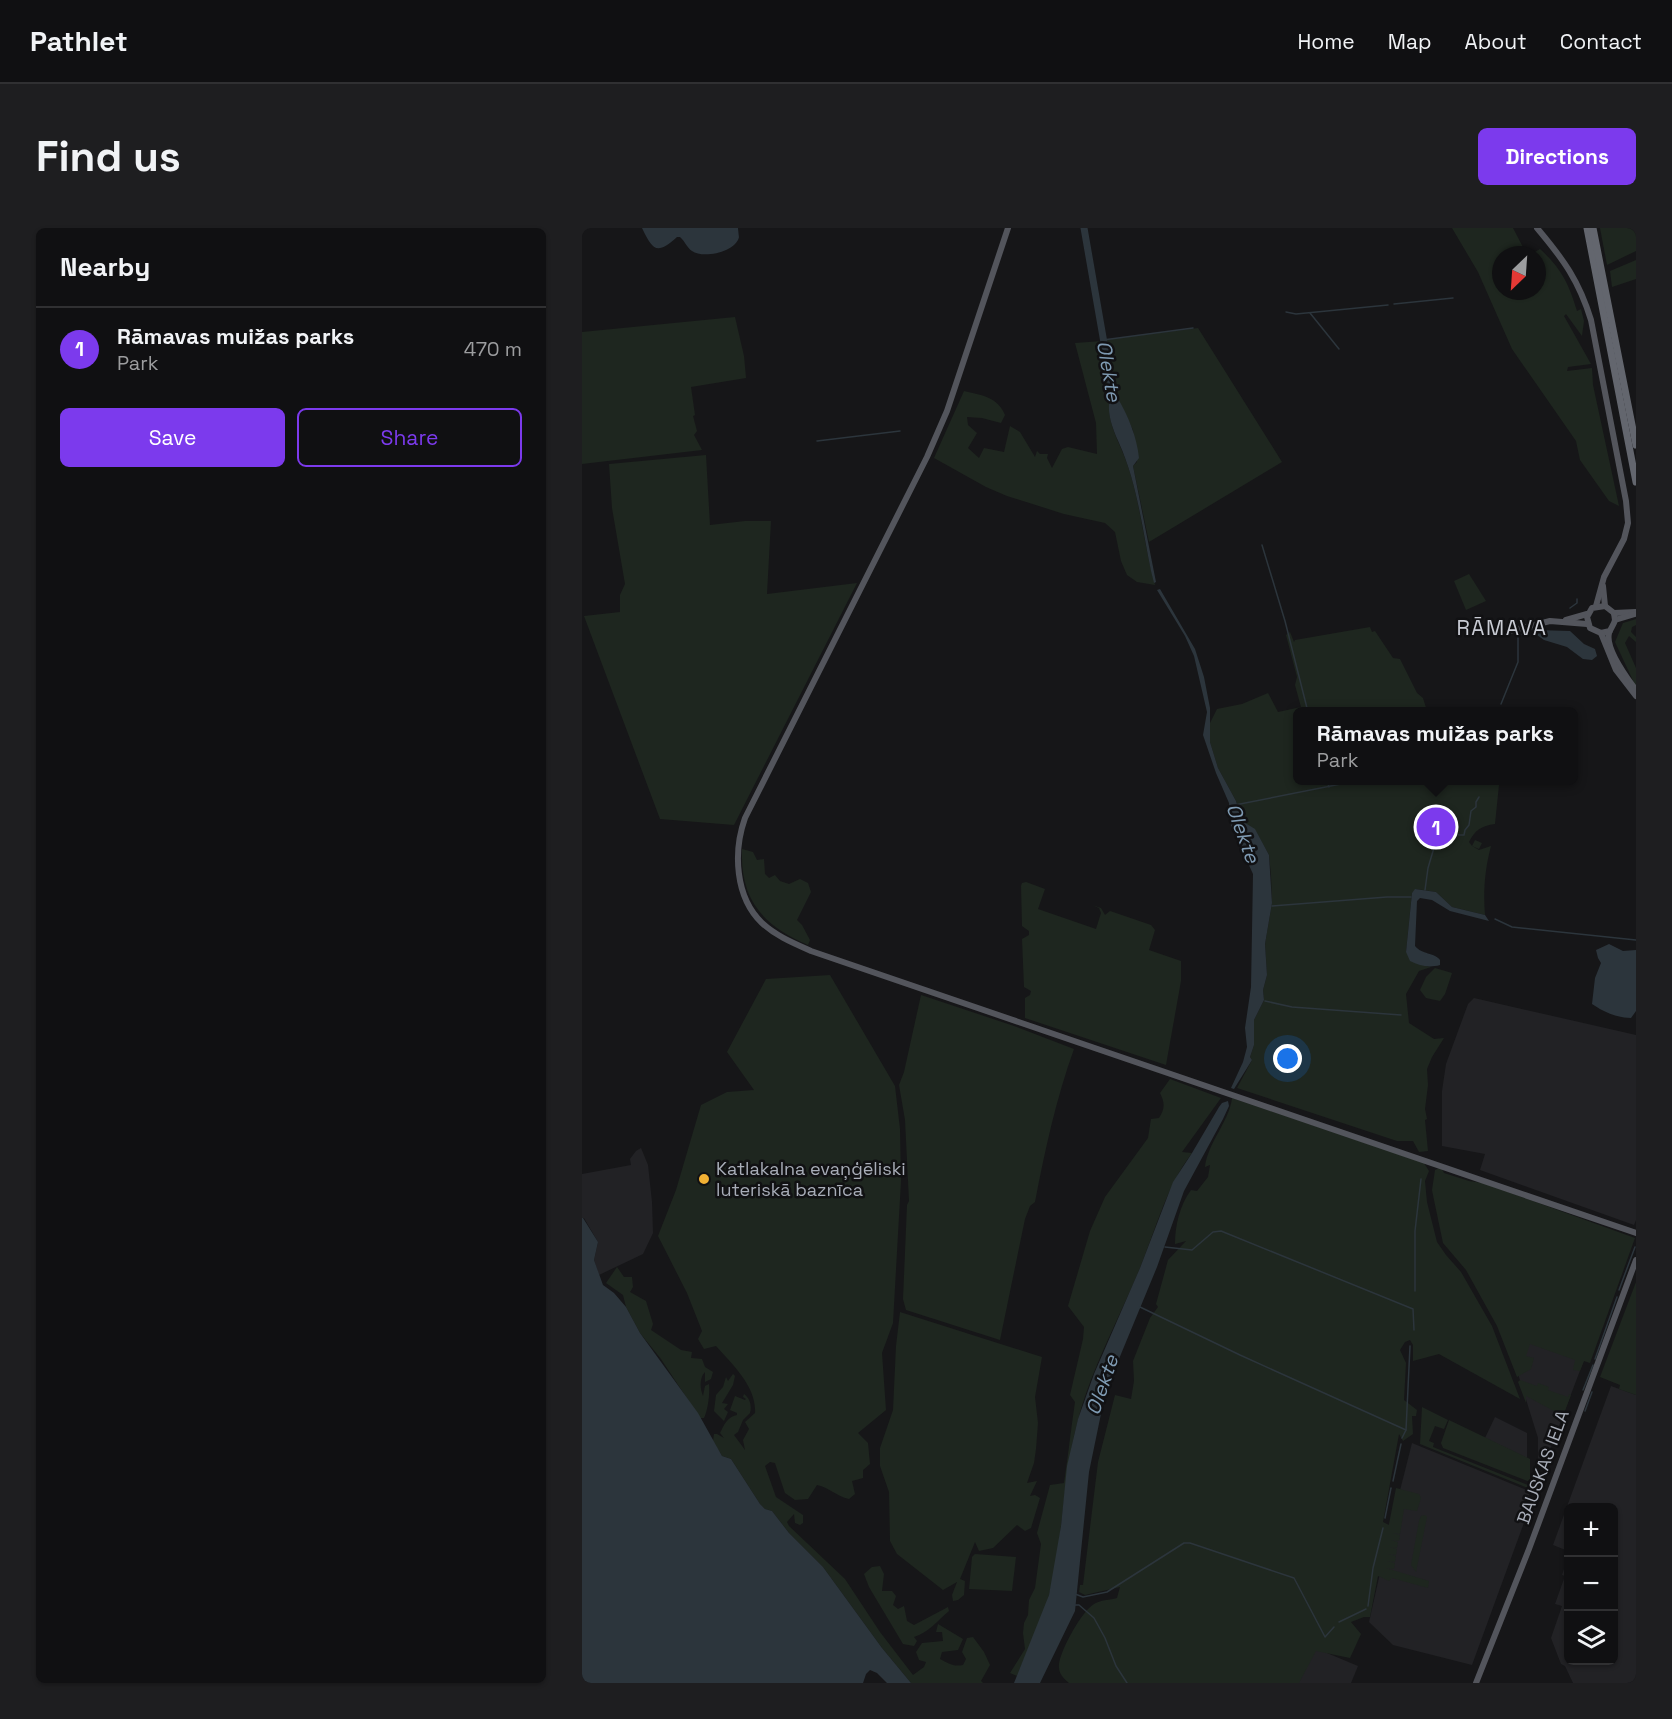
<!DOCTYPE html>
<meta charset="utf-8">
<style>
:root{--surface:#101012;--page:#1e1e20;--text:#f1f3f6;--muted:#9c9d9f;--line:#303032;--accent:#7c3aed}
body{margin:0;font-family:"Space Grotesk",sans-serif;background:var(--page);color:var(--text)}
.controls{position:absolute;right:18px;bottom:18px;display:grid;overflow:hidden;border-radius:9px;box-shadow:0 2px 4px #0004}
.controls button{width:54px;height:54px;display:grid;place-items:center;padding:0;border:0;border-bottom:2px solid var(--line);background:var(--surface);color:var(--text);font:30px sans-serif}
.compass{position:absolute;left:910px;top:18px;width:54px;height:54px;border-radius:50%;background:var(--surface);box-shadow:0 2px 4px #0004;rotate:205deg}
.you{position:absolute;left:706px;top:831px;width:21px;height:21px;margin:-15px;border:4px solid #fff;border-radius:50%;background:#1a73e8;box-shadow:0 0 0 9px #1a73e833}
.badge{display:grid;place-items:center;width:39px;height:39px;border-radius:50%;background:var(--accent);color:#fff;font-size:20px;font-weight:700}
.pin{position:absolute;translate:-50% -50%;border:3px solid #fff;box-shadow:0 2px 6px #0006}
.popup{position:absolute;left:711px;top:479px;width:285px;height:78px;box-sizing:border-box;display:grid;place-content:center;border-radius:9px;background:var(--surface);filter:drop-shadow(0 2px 4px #0005);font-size:20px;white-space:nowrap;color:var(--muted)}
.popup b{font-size:22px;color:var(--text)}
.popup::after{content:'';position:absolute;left:50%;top:100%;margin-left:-12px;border:12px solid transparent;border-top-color:var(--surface)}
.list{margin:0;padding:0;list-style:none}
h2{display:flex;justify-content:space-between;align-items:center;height:78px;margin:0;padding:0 24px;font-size:26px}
h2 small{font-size:20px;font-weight:400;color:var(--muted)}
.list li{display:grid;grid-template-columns:39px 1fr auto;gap:18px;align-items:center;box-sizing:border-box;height:84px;padding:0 24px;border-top:2px solid var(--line)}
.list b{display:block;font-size:22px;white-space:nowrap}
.list p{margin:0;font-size:20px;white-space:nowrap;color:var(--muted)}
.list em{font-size:20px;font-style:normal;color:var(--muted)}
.actions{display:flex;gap:12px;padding:18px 24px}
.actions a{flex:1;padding:14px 0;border:2px solid var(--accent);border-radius:9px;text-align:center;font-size:21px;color:var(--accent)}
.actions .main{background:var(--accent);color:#fff}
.icon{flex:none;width:33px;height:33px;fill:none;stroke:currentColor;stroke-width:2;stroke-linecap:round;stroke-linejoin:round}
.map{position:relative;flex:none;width:1054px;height:1455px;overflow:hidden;border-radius:9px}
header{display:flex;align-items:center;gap:36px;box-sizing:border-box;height:84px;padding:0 30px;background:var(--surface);border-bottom:2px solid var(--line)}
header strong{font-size:28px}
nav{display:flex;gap:33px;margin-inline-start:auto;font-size:21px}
.intro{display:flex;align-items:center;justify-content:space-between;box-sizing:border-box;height:144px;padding:0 36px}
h1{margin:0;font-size:42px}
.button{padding:15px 27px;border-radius:9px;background:var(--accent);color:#fff;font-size:21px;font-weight:700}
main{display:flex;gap:36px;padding:0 36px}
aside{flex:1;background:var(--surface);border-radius:9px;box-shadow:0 2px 4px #0004}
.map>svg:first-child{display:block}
</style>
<header>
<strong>Pathlet</strong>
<nav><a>Home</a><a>Map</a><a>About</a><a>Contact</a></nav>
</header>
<div class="intro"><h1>Find us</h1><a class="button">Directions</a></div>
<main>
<aside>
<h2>Nearby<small></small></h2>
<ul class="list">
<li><span class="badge">1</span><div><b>Rāmavas muižas parks</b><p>Park</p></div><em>470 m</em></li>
</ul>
<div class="actions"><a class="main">Save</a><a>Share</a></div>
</aside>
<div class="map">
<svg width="1054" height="1455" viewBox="0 0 1054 1455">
<rect width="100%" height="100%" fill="#161618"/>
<g fill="#222225">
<polygon points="892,770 1054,807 1054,992 1052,997 898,942 903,926 860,918 860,863 864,836 886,776"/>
<polygon points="59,920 66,937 70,974 71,1005 61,1026 17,1047 12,1032 16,1014 2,990 0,990 0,946 49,937 48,931 54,923"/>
<polygon points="917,1097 1002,1132 963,1235 956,1232 956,1210 937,1149"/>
<polygon points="1029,1158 1054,1167 1054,1455 991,1455 983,1438 979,1436 969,1410 980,1378 973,1376 983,1348 980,1347 982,1341 985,1342 986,1339 987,1432 1032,1432 1032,1280 987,1280 986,1323 971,1317"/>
<polygon points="913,1189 945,1205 945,1230 903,1210"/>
<polygon points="830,1215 947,1263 947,1281 890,1437 811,1417 787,1394 806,1310"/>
<polygon points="733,1420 776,1438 769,1455 713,1455"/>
</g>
<g fill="#1e261f">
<path d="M 870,0 L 931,0 L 943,23 L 949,27 L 919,27 L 919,63 L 955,63 L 955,34 L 958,39 L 961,34 L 953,24 L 958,21 C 979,40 987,56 995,83 L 999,81 L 1002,93 L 1000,108 L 984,86 L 982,88 L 1009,136 L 986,139 L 985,143 L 1010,140 L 1011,157 L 1037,278 L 1027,273 L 998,232 L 994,213 L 930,121 L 896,44 Z"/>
<polygon points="1018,0 1054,0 1054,23 1025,37"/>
<polygon points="1054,32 1054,51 1030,59 1028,43"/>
<polygon points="153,89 162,128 164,150 109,159 113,187 111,188 115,203 112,207 120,222 0,236 0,104"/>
<polygon points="616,100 700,234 567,314 551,238 555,234 551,202 535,169 522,112"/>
<path d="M 520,113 L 529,169 C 523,183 532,205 538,218 C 558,262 560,311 573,357 L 555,354 L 545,347 L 539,333 L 533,304 L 523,295 L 482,286 L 425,268 L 404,259 L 352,230 L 382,163 C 399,167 416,169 423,187 L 419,195 L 400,190 L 385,189 L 386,197 L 395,205 L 386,220 L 397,230 L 402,220 L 422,224 L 428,198 L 438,204 L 453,229 L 455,223 L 458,226 L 466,226 L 465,230 L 470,240 L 480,221 L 486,219 L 515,226 L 514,195 L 493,115 Z"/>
<polygon points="124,227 128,297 163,293 189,293 185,366 275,355 152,597 78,591 2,388 38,384 38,367 43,356 30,280 27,236"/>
<polygon points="887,346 904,373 884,382 872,353"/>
<polygon points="1054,391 1054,397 1050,399 1049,404 1054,409 1054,414 1047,408 1043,415 1054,440 1054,459 1033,414 1041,395"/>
<path d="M 788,399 L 790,404 L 793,403 L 811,430 L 818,431 L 835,465 L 841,470 L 845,483 L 716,484 L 716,552 L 915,553 L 917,557 L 913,596 C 899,598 893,602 887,614 L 890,618 L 893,612 L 900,615 L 897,621 L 890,618 L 897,622 L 909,618 C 903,641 901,662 903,687 L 870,679 L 854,664 L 834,661 L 830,665 L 824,724 L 844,738 L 849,739 L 837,743 L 824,766 L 827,795 L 852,811 L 862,810 L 850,829 L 845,841 L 846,857 L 843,881 L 845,891 L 843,892 L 846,923 L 837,924 L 831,913 L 815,913 L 655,860 L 670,832 L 668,829 L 672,817 L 672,792 L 682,772 L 681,762 L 685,747 L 683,716 L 690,675 L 689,647 L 687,627 L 673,602 L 660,593 L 654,573 L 636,540 L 628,514 L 627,497 L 635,481 L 660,476 L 686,465 L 696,484 L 719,479 L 713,457 L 715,449 L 704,407 L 708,404 L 712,414 L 713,412 Z"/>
<path d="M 160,621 L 171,624 L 175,632 L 182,631 L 183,646 L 187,650 L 193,647 L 198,653 L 207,656 L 218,651 L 226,655 L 229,664 L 215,692 L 220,697 L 228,712 L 226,717 C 181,697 158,673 160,621 Z"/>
<polygon points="444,654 463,661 456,681 514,701 519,685 517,680 510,677 519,680 523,687 528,683 534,685 569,697 573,702 567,722 599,733 599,753 584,837 443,790 443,770 448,767 449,763 442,759 440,711 447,707 447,703 440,698 439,658 440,655"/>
<polygon points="853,740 870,745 863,766 858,773 844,770 838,762 844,749"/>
<path d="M 248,747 L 313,858 L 318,901 L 319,953 L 311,1095 L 300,1125 L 304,1182 L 276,1205 L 286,1215 L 288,1236 L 281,1242 L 281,1250 L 270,1253 L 273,1266 L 267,1271 C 254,1268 248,1260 235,1257 L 226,1271 L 213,1272 L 203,1265 L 193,1235 L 188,1234 L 183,1238 L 194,1269 L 221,1287 L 221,1295 L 218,1297 L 213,1295 L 212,1286 L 205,1294 L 207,1298 L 263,1351 L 298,1404 L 331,1447 L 342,1439 L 344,1434 L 337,1432 L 334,1424 L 340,1415 L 361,1413 L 360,1404 L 354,1404 L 356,1396 L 381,1411 L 376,1422 L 360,1424 L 358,1431 C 366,1435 371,1439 381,1437 L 384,1431 L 380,1424 L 385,1410 L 391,1409 L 402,1424 L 408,1437 L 399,1453 L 401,1455 L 329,1455 L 300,1420 L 241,1339 L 207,1305 L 190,1283 L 183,1281 L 178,1276 L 149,1231 L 140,1228 L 131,1213 L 132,1206 L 135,1206 L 142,1210 L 138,1205 C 142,1197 145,1189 155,1187 L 155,1185 L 148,1182 L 153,1168 L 163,1172 L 164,1171 L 161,1169 L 162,1166 C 168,1170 170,1178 168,1185 L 161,1192 L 156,1204 L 152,1207 L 163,1222 L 161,1212 L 167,1201 L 163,1194 L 173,1185 C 175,1159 150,1136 134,1118 L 122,1121 L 116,1111 L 120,1103 L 105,1065 L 76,1008 L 94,962 L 119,877 L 145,864 L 172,862 L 145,824 L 184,751 Z"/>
<path d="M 339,767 L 432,798 L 492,821 C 474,871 463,922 453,974 L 448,978 L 443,991 L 418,1112 L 324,1082 L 321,1071 L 325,977 L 327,973 L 323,892 L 317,857 L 322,844 Z"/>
<path d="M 588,851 L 639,870 L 600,924 L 610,925 C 584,959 574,1001 558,1040 C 537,1091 510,1139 496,1192 C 480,1250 482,1310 467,1367 C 459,1395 446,1421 435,1448 L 428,1445 L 443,1421 L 441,1405 L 442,1395 L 446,1387 L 447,1372 L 453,1360 L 459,1316 L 455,1305 L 468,1257 L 482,1255 C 486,1228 489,1201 493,1174 L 488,1167 L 501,1111 L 502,1099 L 486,1078 L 508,1003 L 523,969 L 566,910 L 569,891 L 577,890 C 583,881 583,875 578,865 Z"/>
<path d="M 650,870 L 842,935 L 847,943 L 843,953 L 845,974 L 855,1014 L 864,1027 L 879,1044 L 910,1098 L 938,1171 L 857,1126 L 831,1133 L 831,1117 L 828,1112 L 823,1114 L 818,1122 L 824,1135 L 822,1172 L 835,1182 L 834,1188 L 830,1188 L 831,1206 L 821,1213 L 817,1206 L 801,1294 L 807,1297 L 806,1301 L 814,1260 L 837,1266 L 839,1270 L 835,1283 L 822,1281 L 818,1306 L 810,1305 L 818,1307 L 817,1313 L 809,1312 L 816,1314 L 815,1320 L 808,1319 L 815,1321 L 814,1327 L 806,1326 L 814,1328 L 813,1334 L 805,1333 L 813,1335 L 812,1341 L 804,1340 L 847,1353 L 846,1360 L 810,1350 L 807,1353 L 796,1348 L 788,1389 L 782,1389 L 769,1394 L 779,1406 L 768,1430 L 734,1423 L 717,1455 L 487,1455 C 481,1450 476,1445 477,1436 C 479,1421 500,1383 512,1376 C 518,1372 528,1372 535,1370 L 538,1359 L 503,1367 L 497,1364 L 498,1357 L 501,1357 L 516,1234 L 533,1167 L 549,1171 L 552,1153 L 551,1133 L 568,1090 L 576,1079 L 574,1076 L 586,1032 L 604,1013 L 593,1016 C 593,997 598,977 609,962 L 615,963 L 626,949 L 628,937 L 623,939 C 626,914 647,894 650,870 Z"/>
<polygon points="857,940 860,941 862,945 887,953 901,955 1053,1010 1008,1135 1002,1133 998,1143 991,1142 993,1132 948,1116 944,1128 952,1130 949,1141 935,1149 915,1098 884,1042 861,1015 852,972 850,962 853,942"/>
<path d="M 35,1039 L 42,1049 L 50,1049 L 51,1059 L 48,1064 L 64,1073 L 71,1096 L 69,1102 L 99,1122 L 110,1124 L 109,1130 L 120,1131 L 123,1139 L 131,1144 L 129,1151 L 123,1154 L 123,1144 C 117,1150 118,1161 121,1168 L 123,1158 L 127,1156 C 128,1165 126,1182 122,1190 L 118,1190 L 79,1131 L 58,1105 L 44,1079 L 41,1067 L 24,1055 Z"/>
<polygon points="1054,1054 1054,1167 1037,1161 1038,1157 1018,1149"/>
<polygon points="318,1084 460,1129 453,1169 456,1195 454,1221 452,1235 445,1255 455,1253 448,1268 453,1267 458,1270 449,1300 443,1303 435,1297 411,1320 397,1323 393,1314 378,1351 383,1353 382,1367 376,1372 371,1373 370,1367 375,1354 361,1362 315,1326 308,1313 307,1264 298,1238 298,1220 311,1182 314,1118"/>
<polygon points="151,1146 153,1148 151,1157 140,1175 146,1176 142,1181 146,1184 142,1193 132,1183 134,1167 141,1159 144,1149 146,1153"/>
<polygon points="938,1152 955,1158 956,1155 967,1159 966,1162 986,1169 987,1166 989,1167 981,1188 944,1168 944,1175 936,1154"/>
<polygon points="840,1179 866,1192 862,1201 853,1198 847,1213 852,1215 851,1219 946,1257 948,1261 838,1216"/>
<polygon points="867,1192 948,1231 948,1254 861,1220 859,1215"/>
<polygon points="843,1287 845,1289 834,1344 829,1337 837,1293 839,1288"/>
<polygon points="393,1326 434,1329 430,1363 387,1361 390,1329"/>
<path d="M 298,1338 L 302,1346 L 300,1363 L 310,1363 L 314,1368 L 311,1377 L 316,1381 L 322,1378 L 325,1393 L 332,1397 L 366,1379 L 367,1383 C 356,1392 346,1405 332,1409 L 335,1413 L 332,1418 L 321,1416 L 287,1359 L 282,1346 L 290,1339 Z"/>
</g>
<g fill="#2c353c">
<path d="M 60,0 L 156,0 C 156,1 157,9 157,9 C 154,24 121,31 110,23 C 105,20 103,13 98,9 L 95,9 C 75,27 71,23 60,0 Z"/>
<path d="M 532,168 L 535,169 C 546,187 555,209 557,230 L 551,238 L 574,354 L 572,355 L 569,343 C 560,299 555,255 537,215 C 531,202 523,182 529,169 Z"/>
<polygon points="578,361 613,421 622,449 628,480 628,514 636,540 654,573 660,593 673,601 687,627 690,675 683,716 685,747 681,762 682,772 672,792 672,817 668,829 670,832 652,861 649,860 661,834 665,819 663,800 669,759 671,646 649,598 647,575 634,545 621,507 625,484 612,428 603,408 575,362"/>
<polygon points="953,402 988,403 1002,416 1013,421 1015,428 1010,432 1001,431 985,419 962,412 955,407"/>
<path d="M 833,661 L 854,664 L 870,679 L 903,687 L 907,693 L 868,683 L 850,672 L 838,670 L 835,673 L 833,718 C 840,727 852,724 858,732 L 858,737 C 847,740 838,738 828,733 L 824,724 L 830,665 Z"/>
<path d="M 1027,716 L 1041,723 L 1054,722 L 1054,783 L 1049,790 C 1035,790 1020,783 1010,776 L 1013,750 L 1019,735 L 1016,730 L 1014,722 Z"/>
<polygon points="646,873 647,878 641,891 602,963 575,1039 532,1143 520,1181 507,1244 493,1383 458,1455 432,1455 467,1367 479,1298 485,1238 496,1191 512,1146 558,1040 591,954 610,925 637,879 640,875"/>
<polygon points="0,990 1,990 16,1014 12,1032 21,1057 32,1065 44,1079 58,1105 116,1185 140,1228 149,1231 178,1276 183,1281 190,1283 207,1305 241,1339 300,1420 329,1455 305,1455 295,1445 288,1442 284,1446 281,1455 0,1455"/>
</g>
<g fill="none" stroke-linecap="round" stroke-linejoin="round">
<g stroke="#2c353c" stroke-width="1.5">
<polyline points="812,76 871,70"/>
<polyline points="704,84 714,86 806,77"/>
<polyline points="728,85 757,121"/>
<polyline points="521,112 611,100"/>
<polyline points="235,213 318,203"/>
<polyline points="680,317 703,393 726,484"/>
<polyline points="988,380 995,375 995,371"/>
<polyline points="919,476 936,434 936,408 950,401 953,402"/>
<polyline points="745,552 747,559"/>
<polyline points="653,577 779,552"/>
<polyline points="843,662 846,640 854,613 858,612 865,603 877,607 882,607 883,602 887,597 889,583 894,579 894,574 897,569"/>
<polyline points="690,678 805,669 829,669"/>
<polyline points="913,691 930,699 1054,712"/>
<polyline points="683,773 710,779 819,787"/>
<polyline points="583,1019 610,1022 631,1004 639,1003 831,1081 832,1102"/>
<polyline points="1037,1062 1053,1019"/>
<polyline points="833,1063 833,1003 839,951"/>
<polyline points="558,1079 658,1127 824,1202"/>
<polyline points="1013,1131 1035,1069"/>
<polyline points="1001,1162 1011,1137"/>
<polyline points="1003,1183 1010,1164"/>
<polyline points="820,1210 824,1202 828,1118"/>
<polyline points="811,1253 819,1216"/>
<polyline points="803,1290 809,1260"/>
<polyline points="493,1366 501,1369 525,1364 602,1315 608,1315 712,1350 742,1407 743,1409 752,1399"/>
<polyline points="493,1377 497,1377 512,1390 523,1410 534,1438 545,1455"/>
<polyline points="786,1378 791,1340 801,1300"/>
<polyline points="757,1394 784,1381"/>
</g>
<polyline stroke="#2c353c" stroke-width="7" points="502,0 533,178"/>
<g stroke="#53555c" stroke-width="6">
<path d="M 426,0 L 365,183 L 345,229 L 163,590 C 151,624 153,669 180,695 C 194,708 211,715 229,723 L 1054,1005"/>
<path d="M 955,0 C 982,32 997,53 1009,92 L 1044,273 L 1046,295 L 1042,311 L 1022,349 L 1014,378"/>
<polyline points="1021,358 1023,378"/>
<polyline points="1032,385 1054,384"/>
<polyline points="984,392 1005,386"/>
<polyline points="1033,392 1053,386"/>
<polyline points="928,403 968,393 1005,396"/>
<path d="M 1028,403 L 1019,405 L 1008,400 L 1005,389 L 1010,380 L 1023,378 L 1032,385 L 1033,392 C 1032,397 1028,401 1027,405 C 1023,421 1045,450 1054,462"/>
<polyline points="1019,405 1034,442 1054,468"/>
<polyline points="894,1455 947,1321 1054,1032"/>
</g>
<g stroke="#63666e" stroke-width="7">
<polyline points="1005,0 1054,254"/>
<polyline points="1011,0 1054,217"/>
</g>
</g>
<circle fill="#f2b134" stroke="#111113" stroke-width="2" cx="122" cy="951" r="6"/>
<g text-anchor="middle" stroke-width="5" stroke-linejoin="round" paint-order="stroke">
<g font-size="18" fill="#a8adb8" stroke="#111113" text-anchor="start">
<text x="134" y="947">Katlakalna evaņģēliski<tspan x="134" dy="21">luteriskā baznīca</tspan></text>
</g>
<g font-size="18" fill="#a8adb8" stroke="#111113">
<text transform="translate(961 1239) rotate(-70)" y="6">BAUSKAS IELA</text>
</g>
<g font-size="20" font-style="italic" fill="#7f9bb3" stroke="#111113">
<text transform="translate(527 143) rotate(80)" y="7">Olekte</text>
<text transform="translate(661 605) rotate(70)" y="7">Olekte</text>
<text transform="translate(520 1157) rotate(-71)" y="7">Olekte</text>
</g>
<g font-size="21" letter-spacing="1.5" fill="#c9ccd4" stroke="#111113">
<text x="920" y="407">RĀMAVA</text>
</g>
</g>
</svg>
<div class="controls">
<button>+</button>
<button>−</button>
<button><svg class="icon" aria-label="layers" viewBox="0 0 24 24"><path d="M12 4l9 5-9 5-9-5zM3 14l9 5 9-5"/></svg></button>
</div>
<svg class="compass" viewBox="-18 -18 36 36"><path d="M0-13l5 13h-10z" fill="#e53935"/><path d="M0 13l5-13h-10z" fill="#9c9d9f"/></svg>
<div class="you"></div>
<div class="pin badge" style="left:854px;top:599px">1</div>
<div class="popup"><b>Rāmavas muižas parks</b>Park</div>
</div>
</main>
